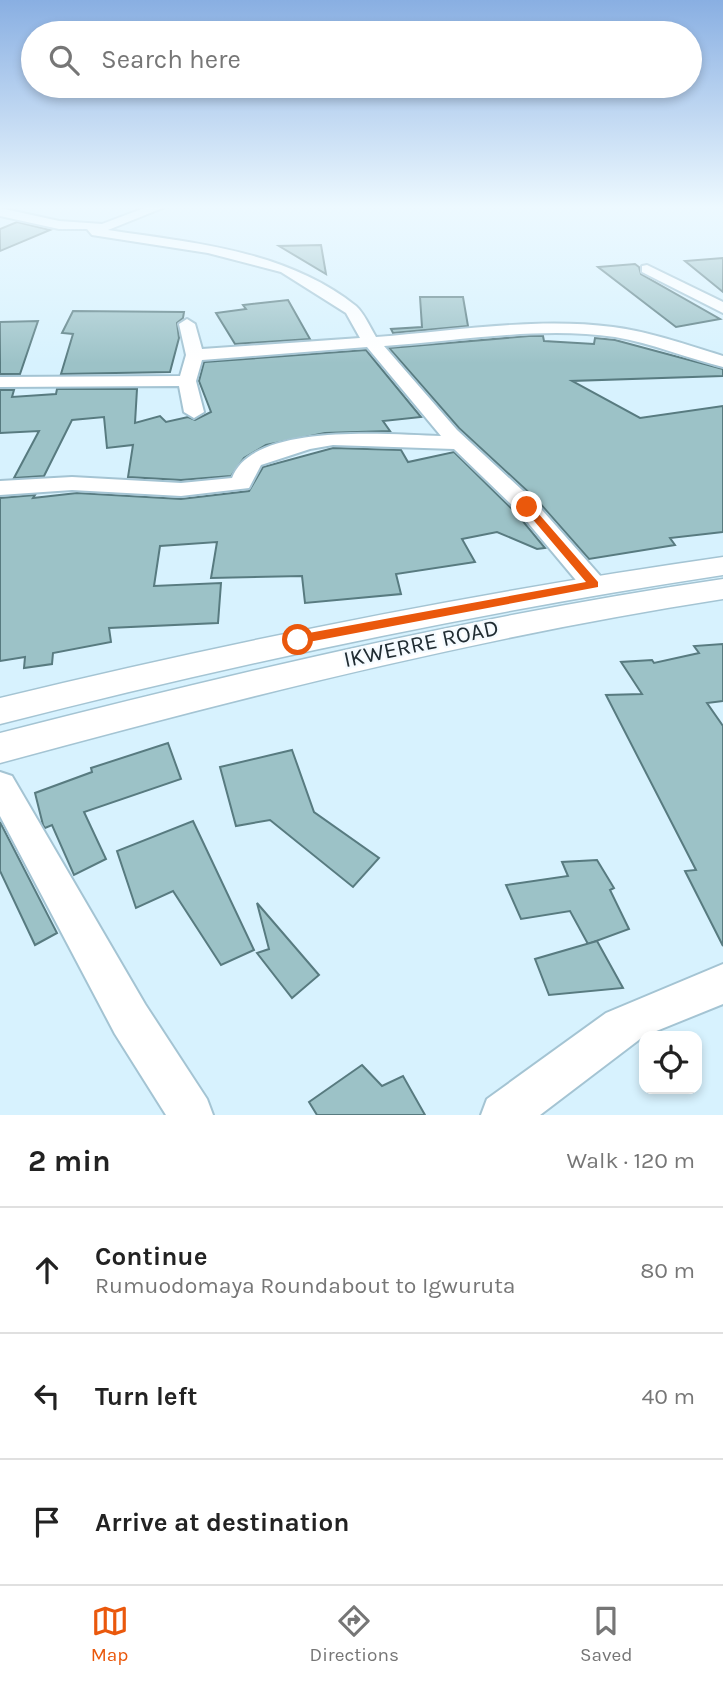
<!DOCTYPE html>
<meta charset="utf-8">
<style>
:root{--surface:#fff;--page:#f6f6f6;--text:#222;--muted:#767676;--line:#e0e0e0;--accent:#ea580c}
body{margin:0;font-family:Karla,sans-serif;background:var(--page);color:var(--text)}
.controls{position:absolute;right:21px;bottom:21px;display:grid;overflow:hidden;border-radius:14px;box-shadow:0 4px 10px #0003}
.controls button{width:63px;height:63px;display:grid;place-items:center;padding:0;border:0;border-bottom:2px solid var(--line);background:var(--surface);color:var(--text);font:35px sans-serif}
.stop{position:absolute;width:21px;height:21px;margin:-16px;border:5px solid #ea580c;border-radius:50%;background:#fff}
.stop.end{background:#ea580c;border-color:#fff;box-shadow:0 2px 7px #0008}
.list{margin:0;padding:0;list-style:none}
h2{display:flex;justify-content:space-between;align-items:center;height:91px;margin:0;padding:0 28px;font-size:30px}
h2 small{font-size:23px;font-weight:400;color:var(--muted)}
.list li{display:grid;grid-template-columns:46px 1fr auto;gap:21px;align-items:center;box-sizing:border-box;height:126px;padding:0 28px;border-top:2px solid var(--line)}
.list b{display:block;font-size:26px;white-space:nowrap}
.list p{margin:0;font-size:23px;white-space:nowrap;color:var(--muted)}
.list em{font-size:23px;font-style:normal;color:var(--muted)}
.icon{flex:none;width:38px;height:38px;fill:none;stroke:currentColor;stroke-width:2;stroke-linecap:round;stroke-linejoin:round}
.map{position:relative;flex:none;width:723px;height:1115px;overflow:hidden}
.search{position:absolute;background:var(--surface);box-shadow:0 4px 10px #0003;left:21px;right:21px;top:21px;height:77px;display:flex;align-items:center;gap:18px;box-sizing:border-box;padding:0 24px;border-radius:38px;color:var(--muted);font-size:26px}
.sheet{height:469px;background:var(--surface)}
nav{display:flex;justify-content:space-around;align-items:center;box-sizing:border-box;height:98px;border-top:2px solid var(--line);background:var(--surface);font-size:19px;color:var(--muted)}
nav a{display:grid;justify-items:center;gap:4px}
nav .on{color:var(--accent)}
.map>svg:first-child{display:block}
</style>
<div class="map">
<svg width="723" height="1115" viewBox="0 0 723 1115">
<rect width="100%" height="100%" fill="#d7f2fe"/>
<g fill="#9cc2c7" stroke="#587b80" stroke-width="2">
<polygon points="17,222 50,230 0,251 0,229"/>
<polygon points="321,245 326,274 279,246"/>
<polygon points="723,258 723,292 685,261"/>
<polygon points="635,264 639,267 641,274 720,319 676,327 598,267"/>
<polygon points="420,297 463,297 468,326 393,333 391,329 422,327"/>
<polygon points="288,300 310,339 235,344 216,313 246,309 243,305"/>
<polygon points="73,311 184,312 183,318 177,323 179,338 170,372 61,374 73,334 62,333"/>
<polygon points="38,321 20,374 0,374 0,322"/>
<polygon points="529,336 543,336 544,341 594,344 595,338 615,340 723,369 723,376 572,381 640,418 723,406 723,532 670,538 675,545 589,559 537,500 459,428 389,348"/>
<polygon points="366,350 421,417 383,421 390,431 325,433 266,445 244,458 231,476 181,480 128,477 133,445 107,448 104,417 72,420 44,476 14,478 39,431 0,433 0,390 14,390 12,397 56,394 57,389 137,389 135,423 160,416 166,422 188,417 195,420 211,412 199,381 204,362"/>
<polygon points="333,448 401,450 408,462 454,452 517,514 545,548 537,549 497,532 462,539 475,562 396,574 401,594 305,603 302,576 211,578 217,542 160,546 154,586 221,583 218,623 109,628 111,642 53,653 52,664 24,668 25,657 0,661 0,498 35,495 33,498 77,493 181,499 249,491 263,467"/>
<polygon points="723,644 723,701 707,703 723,726 723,946 685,871 696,870 606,695 642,694 621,662 652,660 654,663 699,653 694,646"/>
<polygon points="168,743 181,779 84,812 106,859 74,875 52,825 45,828 43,825 35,793 92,772 91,768"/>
<polygon points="292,750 314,812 379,858 353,887 270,820 236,826 220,767"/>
<polygon points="193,821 254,950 221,965 173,891 136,908 117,851"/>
<polygon points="0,822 57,933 35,945 0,871"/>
<polygon points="597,860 614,888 610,890 629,929 588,944 570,911 521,919 506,885 568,876 562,862"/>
<polygon points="257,903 319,975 292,998 257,953 269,949"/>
<polygon points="597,941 623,988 549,995 535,959"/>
<polygon points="362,1065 382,1086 403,1076 425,1115 317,1115 309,1102"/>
</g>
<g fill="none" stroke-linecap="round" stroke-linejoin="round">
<g stroke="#a4c4d3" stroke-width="4">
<g id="minor">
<path d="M 147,207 L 165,207 L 108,230 C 193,243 286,250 356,306 C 364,313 370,327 376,337 C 454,331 536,317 613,327 C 651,332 687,345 723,356 L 723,367 C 686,358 652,343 615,337 C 540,326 459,341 384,346 L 457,430 L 535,502 L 603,579 L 607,585 L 603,591 L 585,591 L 519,512 L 454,449 L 333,445 L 310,449 L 261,465 L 249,488 L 181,496 L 72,490 L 0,495 L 0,481 L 72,477 L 181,483 L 232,478 C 253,421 391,435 441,436 L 367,347 L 202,360 L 196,381 L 204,412 L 194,418 L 184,412 L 179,386 L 0,387 L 0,377 L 180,376 L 186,355 L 179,324 L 187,319 L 195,324 L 202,349 L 360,338 L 346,313 L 281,272 L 208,253 L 92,235 L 87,229 L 59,229 L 0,216 L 0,208 L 59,221 L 102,224 Z"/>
<polygon points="647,265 723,302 723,313 642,272 642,266"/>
<polygon points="0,772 12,776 145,1004 207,1099 213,1115 166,1115 115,1034 0,816"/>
<polygon points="723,964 723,1004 644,1036 540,1115 481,1115 487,1099 606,1013"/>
</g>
</g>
<g stroke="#a4c4d3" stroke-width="3">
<g id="major">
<path d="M 723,557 L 723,575 C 479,612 239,663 0,724 L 0,698 C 239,640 479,592 723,557 Z"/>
<path d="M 723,579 L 723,599 C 478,637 239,698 0,763 L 0,733 C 239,672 478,615 723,579 Z"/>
</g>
</g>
<use href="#minor" fill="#fff" fill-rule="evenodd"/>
<use href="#major" fill="#fff" fill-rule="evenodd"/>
</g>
<linearGradient id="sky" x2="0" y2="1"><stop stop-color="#89afe2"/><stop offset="0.57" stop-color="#edf9ff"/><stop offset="1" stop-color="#edf9ff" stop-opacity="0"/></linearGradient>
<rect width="723" height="363" fill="url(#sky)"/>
<polygon fill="#ea580c" points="524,505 531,505 598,582 598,587 298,644 292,640 298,635 586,582 524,509"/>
<g text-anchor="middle" stroke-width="5" stroke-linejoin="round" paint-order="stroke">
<g font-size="23" fill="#202c32" stroke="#f5fbff">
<text transform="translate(421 643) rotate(-12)" y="8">IKWERRE ROAD</text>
</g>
</g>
</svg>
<div class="controls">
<button><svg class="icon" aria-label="locate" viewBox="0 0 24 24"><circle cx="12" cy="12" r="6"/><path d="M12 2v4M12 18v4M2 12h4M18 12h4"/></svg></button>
</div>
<div class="stop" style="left:298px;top:640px"></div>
<div class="stop end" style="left:527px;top:507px"></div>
<div class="search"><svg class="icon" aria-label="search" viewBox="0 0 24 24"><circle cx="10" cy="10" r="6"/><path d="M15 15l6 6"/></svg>Search here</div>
</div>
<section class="sheet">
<h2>2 min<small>Walk · 120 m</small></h2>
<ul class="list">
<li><svg class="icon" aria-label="ahead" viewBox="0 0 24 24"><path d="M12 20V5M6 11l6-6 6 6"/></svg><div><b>Continue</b><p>Rumuodomaya Roundabout to Igwuruta</p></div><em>80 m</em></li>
<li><svg class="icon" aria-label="left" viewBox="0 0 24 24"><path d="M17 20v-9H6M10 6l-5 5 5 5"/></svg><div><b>Turn left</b></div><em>40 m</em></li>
<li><svg class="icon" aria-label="arrive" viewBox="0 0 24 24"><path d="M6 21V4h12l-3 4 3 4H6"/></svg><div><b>Arrive at destination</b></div></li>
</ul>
</section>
<nav>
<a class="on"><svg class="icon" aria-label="map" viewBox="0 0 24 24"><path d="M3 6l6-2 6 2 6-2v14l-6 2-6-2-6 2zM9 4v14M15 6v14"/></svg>Map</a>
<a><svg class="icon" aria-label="directions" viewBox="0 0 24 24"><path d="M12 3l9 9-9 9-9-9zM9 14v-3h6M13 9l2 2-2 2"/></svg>Directions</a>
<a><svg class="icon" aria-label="saved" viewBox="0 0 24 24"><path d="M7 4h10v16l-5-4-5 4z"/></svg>Saved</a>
</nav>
